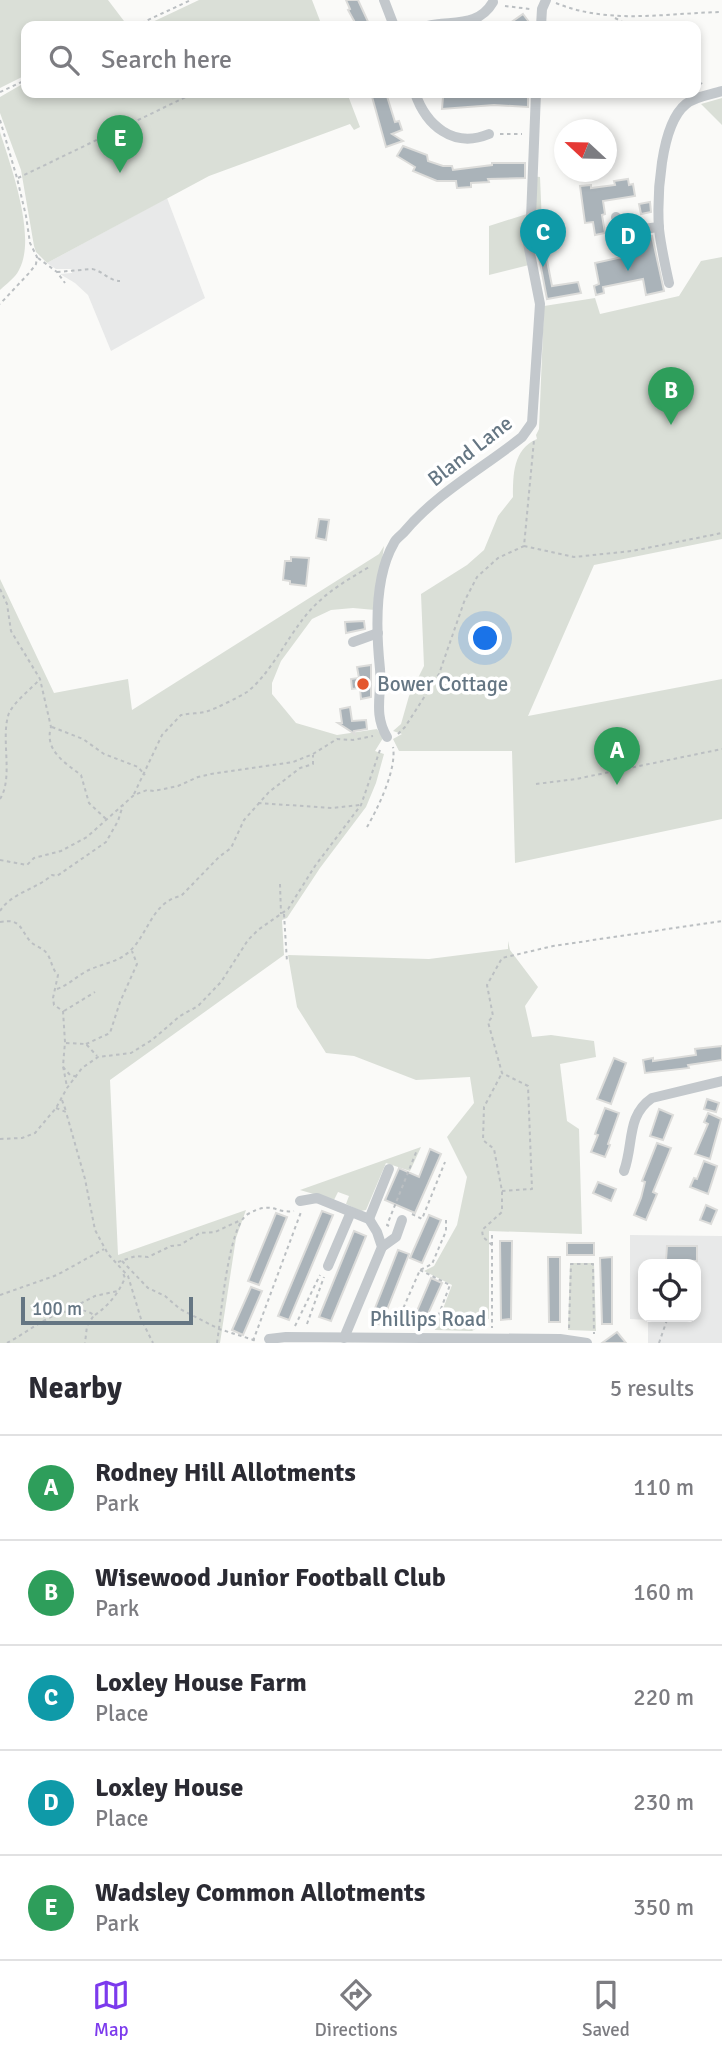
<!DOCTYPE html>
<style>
:root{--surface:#fff;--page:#f7f7f7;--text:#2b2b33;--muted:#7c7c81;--line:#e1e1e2;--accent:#7c3aed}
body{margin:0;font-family:Signika,sans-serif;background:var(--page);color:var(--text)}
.controls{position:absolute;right:21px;bottom:21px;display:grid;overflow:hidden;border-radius:14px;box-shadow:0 4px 10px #0003}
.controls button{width:63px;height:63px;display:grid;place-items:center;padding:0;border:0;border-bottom:2px solid var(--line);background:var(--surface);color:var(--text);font:35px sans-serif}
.compass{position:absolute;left:554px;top:119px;width:63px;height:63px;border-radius:50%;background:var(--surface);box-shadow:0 4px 10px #0003;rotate:292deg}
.scale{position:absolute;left:21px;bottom:18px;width:172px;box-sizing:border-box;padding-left:7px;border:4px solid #657683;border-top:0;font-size:19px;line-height:24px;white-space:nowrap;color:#657683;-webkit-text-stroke:5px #fff;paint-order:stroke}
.you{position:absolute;left:486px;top:639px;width:24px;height:24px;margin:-18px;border:5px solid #fff;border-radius:50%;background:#1a73e8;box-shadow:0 0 0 10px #1a73e833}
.badge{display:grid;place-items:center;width:46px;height:46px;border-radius:50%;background:var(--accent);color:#fff;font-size:23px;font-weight:700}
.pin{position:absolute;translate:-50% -58px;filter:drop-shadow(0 2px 4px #0008)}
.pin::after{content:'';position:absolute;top:37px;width:24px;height:21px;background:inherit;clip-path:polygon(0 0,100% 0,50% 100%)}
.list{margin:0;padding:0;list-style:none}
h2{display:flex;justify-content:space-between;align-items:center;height:91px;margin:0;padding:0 28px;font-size:30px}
h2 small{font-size:23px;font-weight:400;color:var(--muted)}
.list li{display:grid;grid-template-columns:46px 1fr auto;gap:21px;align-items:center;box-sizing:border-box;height:105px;padding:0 28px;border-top:2px solid var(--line)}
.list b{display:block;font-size:26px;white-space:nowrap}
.list p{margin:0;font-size:23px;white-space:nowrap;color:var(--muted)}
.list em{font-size:23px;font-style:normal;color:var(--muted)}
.icon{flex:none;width:38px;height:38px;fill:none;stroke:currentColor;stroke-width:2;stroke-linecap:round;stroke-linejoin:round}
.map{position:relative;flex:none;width:722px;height:1343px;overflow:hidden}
.search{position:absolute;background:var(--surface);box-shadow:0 4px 10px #0003;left:21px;right:21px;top:21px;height:77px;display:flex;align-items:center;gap:18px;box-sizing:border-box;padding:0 24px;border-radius:14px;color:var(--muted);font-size:26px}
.sheet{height:616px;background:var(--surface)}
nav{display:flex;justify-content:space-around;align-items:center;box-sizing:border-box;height:98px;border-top:2px solid var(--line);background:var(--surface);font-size:19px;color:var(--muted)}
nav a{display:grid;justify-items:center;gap:4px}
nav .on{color:var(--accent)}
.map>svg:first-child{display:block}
</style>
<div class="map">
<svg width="722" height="1343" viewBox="0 0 722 1343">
<rect width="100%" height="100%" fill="#fafaf8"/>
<g fill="#e8e9e9" fill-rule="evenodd">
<polygon points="167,198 205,298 111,351 88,295 75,283 60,274 72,273 72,269 56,269 47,263"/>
<path d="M 630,1235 L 722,1236 L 722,1343 L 648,1343 L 648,1320 L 630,1319 ZM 643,1264 L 696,1264 L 696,1317 L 643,1317 Z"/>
</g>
<g fill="#dadfd7">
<polygon points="0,0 108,0 127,25 26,26 26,75 0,88"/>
<polygon points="199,0 312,0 322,26 144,26"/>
<polygon points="26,82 26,93 347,93 360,127 354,130 350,124 209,176 47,263 36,252 34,246 21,170 0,113 0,97"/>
<polygon points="722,98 722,125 701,104"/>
<path d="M 0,132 C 11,167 37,237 19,270 C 15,278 6,284 0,290 Z"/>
<polygon points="530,176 540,177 542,224 547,244 533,247 529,265 489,275 489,226 527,214"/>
<path d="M 722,257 L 722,539 L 594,565 L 528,716 L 722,679 L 722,819 L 515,863 L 512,751 L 399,751 L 393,739 L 402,734 L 393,731 L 401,724 L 409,696 L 424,666 L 421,594 L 467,565 L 484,550 L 498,516 L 513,497 C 513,475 513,449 537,439 L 536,435 L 539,429 L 544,306 L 595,298 L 600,314 L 679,296 L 701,261 Z"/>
<polygon points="384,546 375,610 353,608 331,610 312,619 281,661 272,683 272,694 296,723 337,735 377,729 383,738 375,751 384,754 376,783 366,807 320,868 287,918 282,920 284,955 110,1080 118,1255 246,1210 236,1238 220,1343 0,1343 0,579 54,693 128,679 132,710 379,554"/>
<polygon points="508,941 510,950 538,987 525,1006 532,1037 551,1035 594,1041 596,1057 560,1064 567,1121 579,1129 582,1234 489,1231 489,1319 479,1318 477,1328 472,1331 435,1330 452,1285 424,1271 434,1266 457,1225 467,1177 447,1137 474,1103 470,1077 416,1080 354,1056 326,1053 297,1007 288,955 429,959 508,949"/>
<polygon points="421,1147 410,1171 386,1163 366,1210 361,1211 346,1204 349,1196 338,1192 334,1200 300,1190"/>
<polygon points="570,1263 594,1263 596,1331 568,1330"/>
</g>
<g fill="#aab3b9" stroke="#dcdcda" stroke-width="2">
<polygon points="346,0 358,0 370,26 357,26 348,10 350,9"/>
<polygon points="523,14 532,26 506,26"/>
<polygon points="371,93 386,93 395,122 399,121 402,130 392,134 403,141 386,147"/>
<polygon points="448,93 528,93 528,107 494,105 442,109 443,97 447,97"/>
<polygon points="403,146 427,155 428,161 443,166 452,166 453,170 492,165 492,163 525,163 525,178 488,179 489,182 471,183 471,187 457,188 456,181 437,181 413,171 415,167 397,156"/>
<polygon points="628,179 629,185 633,184 635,196 603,201 605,214 602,215 605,233 595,235 593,222 585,223 580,186 591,185 591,188 615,185 614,181"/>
<polygon points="650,202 651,212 641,214 639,204"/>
<polygon points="652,236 664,291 646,295 643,279 603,287 604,293 596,295 594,286 599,284 595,263 636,254 632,238"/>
<polygon points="545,250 552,286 578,282 581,293 547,299 538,252"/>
<polygon points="319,519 329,520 326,540 316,538"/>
<polygon points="291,557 309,558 306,586 290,584 290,581 283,580 285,561 291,561"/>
<polygon points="364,621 365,629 346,633 345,622"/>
<polygon points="371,665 371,697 361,699 360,688 352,689 351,679 359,678 357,667"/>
<polygon points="350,707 352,721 366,720 367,729 354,731 355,734 338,723 342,723 340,709"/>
<polygon points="722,1046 722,1060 688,1065 689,1068 645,1073 643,1060 653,1058 653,1061 696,1055 695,1049"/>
<polygon points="614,1058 626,1063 611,1104 597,1099"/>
<polygon points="707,1099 719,1103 716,1112 704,1109"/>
<polygon points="605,1108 619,1113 608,1144 610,1145 605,1157 591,1152 598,1135 595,1134"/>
<polygon points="659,1109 673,1115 663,1140 650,1136"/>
<polygon points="708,1113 721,1119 710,1159 695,1154 708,1124 704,1122"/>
<polygon points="657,1143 671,1148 653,1192 657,1194 646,1220 634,1215 641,1198 645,1182 642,1181"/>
<polygon points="430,1149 441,1154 415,1213 385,1200 399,1168 419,1177"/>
<polygon points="704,1161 717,1166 708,1194 690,1187 694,1178 697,1179"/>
<polygon points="598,1182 616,1189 611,1201 593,1193"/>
<polygon points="706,1205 717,1210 711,1224 700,1220"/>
<polygon points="322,1211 333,1215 289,1320 278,1316"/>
<polygon points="276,1213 287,1217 259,1285 248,1281"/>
<polygon points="429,1215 441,1220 422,1263 410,1258"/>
<polygon points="354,1231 366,1236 331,1321 319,1317"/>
<polygon points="500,1241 512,1241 511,1319 501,1320"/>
<rect x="567" y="1243" width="27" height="12"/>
<polygon points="667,1246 697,1246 697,1261 666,1260"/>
<polygon points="398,1250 409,1254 381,1325 370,1321"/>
<polygon points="548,1257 560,1257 560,1322 549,1322"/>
<polygon points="612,1257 612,1324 602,1324 600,1258"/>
<polygon points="431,1278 442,1283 424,1323 414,1318"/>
<polygon points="251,1287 262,1291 243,1335 232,1330"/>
<polygon points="617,1332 626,1343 602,1343"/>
</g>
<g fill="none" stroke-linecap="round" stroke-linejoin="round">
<g stroke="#bbbfc2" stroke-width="2" stroke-dasharray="3.5 3.5" stroke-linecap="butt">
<path d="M 556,3 C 609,25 666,13 722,12"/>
<polyline points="505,6 530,9"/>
<polyline points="615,18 630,26"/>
<polyline points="135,26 191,0"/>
<polyline points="696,78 702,84"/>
<polyline points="0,92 26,80"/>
<polyline points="0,120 17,178 26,216 30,243 37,257 36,264 30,272 0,304"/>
<polyline points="500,134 522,134"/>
<polyline points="18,178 194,93"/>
<polyline points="38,258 57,272 65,283"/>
<path d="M 57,272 L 92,269 C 103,271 109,281 120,281"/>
<polyline points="524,546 574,557 632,551 722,533"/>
<path d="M 0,589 L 7,604 L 11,631 L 40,679 L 51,727 C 44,750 65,763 81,775 L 89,803 L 106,819"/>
<polyline points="52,727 83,739 104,754 138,767 145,775"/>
<polyline points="398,734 405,727 439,674 464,602 477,577 498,558 524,546 534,440"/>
<polyline points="536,784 576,779 722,749"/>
<path d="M 134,794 L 162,735 L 181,715 C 189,713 200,714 208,711 C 215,709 241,696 247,692 C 269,675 285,642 303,619 C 321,595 345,581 371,566"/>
<path d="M 0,799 C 14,777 0,738 9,713 C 15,701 30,690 39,680"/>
<polyline points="258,803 332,808 360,805"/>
<path d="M 367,827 C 378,808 397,769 393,747"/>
<polyline points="0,860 27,865 34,858 61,851 87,837 134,795 147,790 154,791 178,786 198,777 211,774 293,762 313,754 337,739 353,740 373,736"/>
<polyline points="280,884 281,914"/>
<path d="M 0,911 C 11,893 37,889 52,875 L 57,876 L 106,842 L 118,821 L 123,805"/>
<polyline points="284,914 287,962"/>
<path d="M 0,922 C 21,918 20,929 30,941 C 35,947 43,947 48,955 C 52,962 52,969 58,975 L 53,998 L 54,1005 L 63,1011 L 65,1042 L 63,1066 L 67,1087"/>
<path d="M 57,989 C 68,985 75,978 85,972 C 97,965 114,963 125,955 C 148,939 150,902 181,896 L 219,857 L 231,848 L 244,820 L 269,792 L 300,768 L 313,764 L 313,755"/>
<polyline points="64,1011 95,992"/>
<polyline points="66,1043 86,1044 97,1056"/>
<polyline points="86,1044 110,1033 120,1002 137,964 132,951"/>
<polyline points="63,1067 70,1075 78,1077"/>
<polyline points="62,1100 66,1111"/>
<polyline points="56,1108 66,1112 85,1179 95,1230 108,1254 128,1276 141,1319 153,1343"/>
<polyline points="0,1139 22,1138 35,1133 56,1108 67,1088 82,1068 98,1057 131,1053 152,1040 180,1016 198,1006 221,982 248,940 258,930 288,909 315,866 361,805 381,747"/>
<polyline points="502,1191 532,1189 528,1086 502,1073 488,1022 493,1016 487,985 502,958 553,946 722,921"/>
<polyline points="412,1214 422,1219 445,1162"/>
<polyline points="389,1226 387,1225 417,1150"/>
<polyline points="492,1235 492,1328"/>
<polyline points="492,1245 483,1237 482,1230 502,1212 502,1191 494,1149 483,1140 484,1107 502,1073"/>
<polyline points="122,1261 148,1288 165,1296 180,1309 219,1329 257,1341"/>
<polyline points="118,1262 136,1256 148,1257 171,1246 180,1245 200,1233 215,1232 241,1220"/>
<polyline points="420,1270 450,1285 434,1327"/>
<polyline points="0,1295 57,1275 104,1249"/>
<polyline points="68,1310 95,1296 118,1291"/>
<path d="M 95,1315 C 109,1305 118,1294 125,1278 L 123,1273"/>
<polyline points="307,1324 324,1277"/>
<polyline points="295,1326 320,1275"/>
<polyline points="395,1327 420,1270 432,1264 446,1231 446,1218"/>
<polyline points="569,1328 571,1264 593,1264 594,1334"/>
<polyline points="253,1341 301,1212"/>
<path d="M 7,1343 C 31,1331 67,1297 94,1315 L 87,1326 L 85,1343"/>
<path d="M 217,1343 C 221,1318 228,1225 248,1214 C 273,1200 275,1214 294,1211"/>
<polyline points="659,1343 668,1317"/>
</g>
<g stroke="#c3c8cc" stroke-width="10">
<polyline points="384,0 394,26"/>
<path d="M 427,26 C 452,20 478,28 493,2"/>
<polyline points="541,26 542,9 546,0"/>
<path d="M 415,93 C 426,125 453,149 489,134"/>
<path d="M 616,217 C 631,234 638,229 659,227"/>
<path d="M 669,283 C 665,265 661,247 659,229 C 657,197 660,125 686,104 C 696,96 710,95 722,91"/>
<polyline points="353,642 378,633"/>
<path d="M 387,737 C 373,714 382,694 380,669 C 376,631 374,577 394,543 C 396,538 402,535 405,531 C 437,493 483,468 522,437 L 532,423 L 540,304 L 527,238 L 531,218 L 536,93"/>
<path d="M 624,1171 C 634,1144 626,1116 652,1098 L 722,1081"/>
<polyline points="300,1201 317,1198 369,1219 377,1232 382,1247 344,1338"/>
<polyline points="369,1219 389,1169"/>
<polyline points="382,1247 396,1237 402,1220"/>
<polyline points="328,1266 351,1212"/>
<polyline points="269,1339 286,1337 560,1339 587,1343"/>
</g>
</g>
<circle fill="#e4572e" stroke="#fff" stroke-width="2.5" cx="363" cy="684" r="7"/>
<g text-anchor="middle" stroke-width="7" stroke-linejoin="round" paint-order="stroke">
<g font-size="21" fill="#657683" stroke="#fff">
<text transform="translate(470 451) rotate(-38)" y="7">Bland Lane</text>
<text x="428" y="1326">Phillips Road</text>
</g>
<g font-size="21" fill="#657683" stroke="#fff" text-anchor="start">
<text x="377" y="691">Bower Cottage</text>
</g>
</g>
</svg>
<div class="controls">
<button><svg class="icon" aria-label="locate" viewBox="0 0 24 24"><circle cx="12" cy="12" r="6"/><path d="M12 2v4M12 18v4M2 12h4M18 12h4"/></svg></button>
</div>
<svg class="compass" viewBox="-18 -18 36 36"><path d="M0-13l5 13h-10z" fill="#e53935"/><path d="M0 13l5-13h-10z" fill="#7c7c81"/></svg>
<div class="scale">100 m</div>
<div class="you"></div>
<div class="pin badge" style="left:617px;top:785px;background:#2e9e5b">A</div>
<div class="pin badge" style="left:671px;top:425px;background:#2e9e5b">B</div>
<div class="pin badge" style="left:543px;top:267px;background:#0f9aa8">C</div>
<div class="pin badge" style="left:628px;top:271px;background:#0f9aa8">D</div>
<div class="pin badge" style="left:120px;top:173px;background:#2e9e5b">E</div>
<div class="search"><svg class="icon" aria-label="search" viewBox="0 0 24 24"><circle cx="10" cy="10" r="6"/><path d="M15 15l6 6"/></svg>Search here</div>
</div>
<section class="sheet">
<h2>Nearby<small>5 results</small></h2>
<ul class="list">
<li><span class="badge" style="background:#2e9e5b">A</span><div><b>Rodney Hill Allotments</b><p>Park</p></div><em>110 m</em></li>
<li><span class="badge" style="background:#2e9e5b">B</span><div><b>Wisewood Junior Football Club</b><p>Park</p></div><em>160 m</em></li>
<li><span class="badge" style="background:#0f9aa8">C</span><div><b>Loxley House Farm</b><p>Place</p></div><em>220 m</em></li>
<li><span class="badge" style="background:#0f9aa8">D</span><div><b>Loxley House</b><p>Place</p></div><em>230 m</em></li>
<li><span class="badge" style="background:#2e9e5b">E</span><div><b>Wadsley Common Allotments</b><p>Park</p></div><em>350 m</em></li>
</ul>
</section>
<nav>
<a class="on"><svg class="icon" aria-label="map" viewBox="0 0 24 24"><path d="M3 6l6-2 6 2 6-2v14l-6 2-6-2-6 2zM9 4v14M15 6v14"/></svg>Map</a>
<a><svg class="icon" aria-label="directions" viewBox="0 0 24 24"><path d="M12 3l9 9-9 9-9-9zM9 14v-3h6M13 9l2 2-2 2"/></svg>Directions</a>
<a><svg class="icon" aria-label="saved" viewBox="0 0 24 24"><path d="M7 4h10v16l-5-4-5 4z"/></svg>Saved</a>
</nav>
